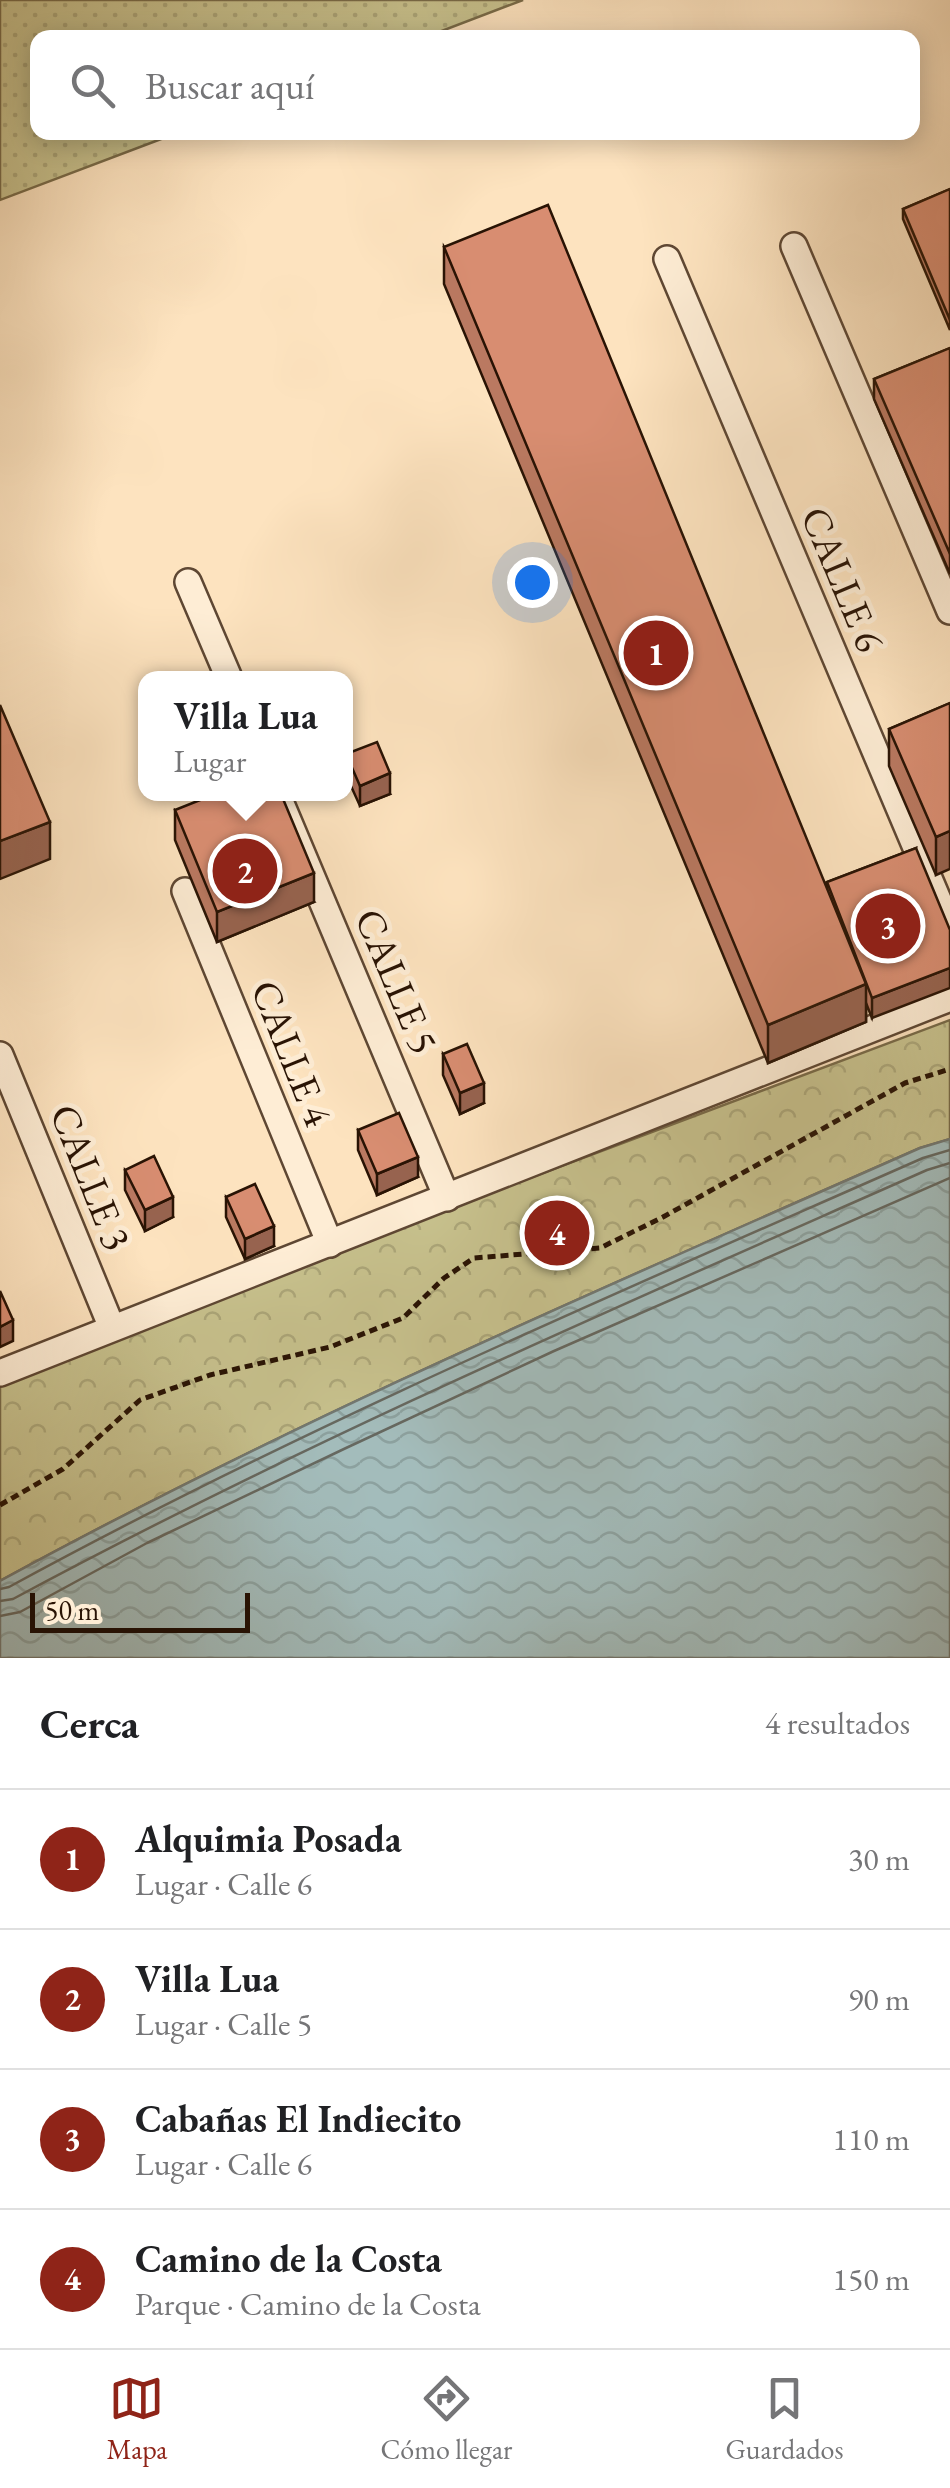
<!DOCTYPE html>
<html lang="es">
<meta charset="utf-8">
<style>
:root{--surface:#fff;--page:#f2f2f2;--text:#202124;--muted:#757577;--line:#e0e0e0;--accent:#8f2418}
body{margin:0;font-family:"EB Garamond",serif;background:var(--page);color:var(--text)}
.scale{position:absolute;left:30px;bottom:25px;width:220px;box-sizing:border-box;padding-left:10px;border:5px solid #291304;border-top:0;font-size:28px;line-height:35px;white-space:nowrap;color:#291304;-webkit-text-stroke:8px #feedd5;paint-order:stroke}
.you{position:absolute;left:532px;top:582px;width:35px;height:35px;margin:-25px;border:8px solid #fff;border-radius:50%;background:#1a73e8;box-shadow:0 0 0 15px #1a73e833}
.badge{display:grid;place-items:center;width:65px;height:65px;border-radius:50%;background:var(--accent);color:#fff;font-size:32px;font-weight:700}
.pin{position:absolute;translate:-50% -50%;border:5px solid #fff;box-shadow:0 2px 10px #0006}
.popup{position:absolute;left:138px;top:671px;width:215px;height:130px;box-sizing:border-box;display:grid;place-content:center;border-radius:20px;background:var(--surface);filter:drop-shadow(0 2px 8px #0005);font-size:32px;white-space:nowrap;color:var(--muted)}
.popup b{font-size:38px;color:var(--text)}
.popup::after{content:'';position:absolute;left:50%;top:100%;margin-left:-20px;border:20px solid transparent;border-top-color:var(--surface)}
.list{margin:0;padding:0;list-style:none}
h2{display:flex;justify-content:space-between;align-items:center;height:130px;margin:0;padding:0 40px;font-size:42px}
h2 small{font-size:32px;font-weight:400;color:var(--muted)}
.list li{display:grid;grid-template-columns:65px 1fr auto;gap:30px;align-items:center;box-sizing:border-box;height:140px;padding:0 40px;border-top:2px solid var(--line)}
.list b{display:block;font-size:38px;white-space:nowrap}
.list p{margin:0;font-size:32px;white-space:nowrap;color:var(--muted)}
.list em{font-size:32px;font-style:normal;color:var(--muted)}
.icon{flex:none;width:55px;height:55px;fill:none;stroke:currentColor;stroke-width:2;stroke-linecap:round;stroke-linejoin:round}
.map{position:relative;flex:none;width:950px;height:1658px;overflow:hidden}
.search{position:absolute;background:var(--surface);box-shadow:0 5px 25px #0003;left:30px;right:30px;top:30px;height:110px;display:flex;align-items:center;gap:25px;box-sizing:border-box;padding:0 35px;border-radius:20px;color:var(--muted);font-size:38px}
.sheet{height:690px;background:var(--surface)}
nav{display:flex;justify-content:space-around;align-items:center;box-sizing:border-box;height:140px;border-top:2px solid var(--line);background:var(--surface);font-size:28px;color:var(--muted)}
nav a{display:grid;justify-items:center;gap:5px}
nav .on{color:var(--accent)}
.map>svg:first-child{display:block}
</style>
<div class="map">
<svg width="950" height="1658" viewBox="0 0 950 1658">
<defs>
<pattern id="grass-dots" width="8" height="8" patternUnits="userSpaceOnUse" patternTransform="scale(2.5)"><rect width="8" height="8" fill="#c7c18d"/><path d="M2 2h.1M6 6h.1" fill="none" stroke="#aba578" stroke-width="1.8" stroke-linecap="round"/></pattern>
<pattern id="park-crowns" width="20" height="18" patternUnits="userSpaceOnUse" patternTransform="scale(2.5)"><rect width="20" height="18" fill="#c7c18d"/><path d="M2 6a3 3 0 1 1 6 0M12 15a3 3 0 1 1 6 0" fill="none" stroke="#aba578"/></pattern>
<pattern id="water-waves" width="16" height="10" patternUnits="userSpaceOnUse" patternTransform="scale(2.5)"><rect width="16" height="10" fill="#a3bcbb"/><path d="M0 5q4-4 8 0t8 0" fill="none" stroke="#8ca19f"/></pattern>
</defs>
<rect width="100%" height="100%" fill="#fde3bf"/>
<filter id="stains"><feTurbulence type="fractalNoise" baseFrequency=".002" numOctaves="4"/><feColorMatrix values="0 0 0 0 .2 0 0 0 0 .09 0 0 0 0 .02 0 0 0 .5 -.17"/></filter>
<radialGradient id="worn" r=".72"><stop offset=".6" stop-color="#630" stop-opacity="0"/><stop offset="1" stop-color="#630" stop-opacity=".3"/></radialGradient>
<polygon fill="url(#grass-dots)" stroke="#786a48" stroke-width="2.5" points="0,0 523,0 426,37 38,38 38,132 177,133 0,200"/>
<path fill="url(#park-crowns)" stroke="#786a48" stroke-width="2.5" d="M 950,1020 L 950,1139 L 920,1148 C 610,1285 298,1418 0,1581 L 0,1377 Z"/>
<path fill="url(#water-waves)" stroke="#727872" stroke-width="2.5" d="M 950,1139 L 950,1658 L 0,1658 L 0,1581 C 298,1418 610,1285 920,1148 Z"/>
<g fill="none" stroke-linecap="round" stroke-linejoin="round">
<g stroke="#666860" stroke-width="2.5">
<path d="M 0,1589 L 9,1587 C 304,1426 615,1294 923,1158 L 950,1150"/>
<path d="M 0,1601 L 13,1599 C 310,1439 620,1306 927,1170 L 950,1163"/>
<polyline points="0,1616 20,1612 147,1543 346,1448 554,1351 950,1178"/>
</g>
<g stroke="#5e4733" stroke-width="30">
<g id="street">
<polyline points="794,246 950,611"/>
<polyline points="667,259 950,928"/>
<polyline points="188,582 229,678"/>
<polyline points="277,794 447,1198"/>
<polyline points="185,891 330,1244"/>
<polyline points="0,1055 112,1328"/>
<polyline points="0,1373 950,998"/>
</g>
</g>
<polyline stroke="#291304" stroke-width="5" stroke-dasharray="8 5" stroke-linecap="butt" points="0,1505 63,1469 140,1400 210,1375 330,1347 403,1318 444,1278 474,1258 600,1248 663,1217 905,1083 950,1069"/>
<use href="#street" stroke="#feedd5" stroke-width="25"/>
</g>
<g fill="#ba7961" stroke="#291304" stroke-width="2.5">
<polygon points="950,189 950,330 903,219 903,209"/>
<polygon points="444,247 827,887 827,882 916,848 872,1018 866,1003 866,1022 768,1063 444,284"/>
<polygon points="950,348 950,574 874,399 874,379"/>
<polygon points="950,703 936,875 889,766 889,729"/>
<polygon points="346,754 390,794 360,806 346,775"/>
<polygon points="175,810 314,902 217,942 175,840"/>
<polygon points="443,1054 484,1103 460,1114 443,1075"/>
<polygon points="358,1130 418,1177 377,1195 358,1150"/>
<polygon points="125,1170 173,1217 145,1231 125,1190"/>
<polygon points="226,1197 274,1246 245,1259 226,1217"/>
</g>
<g fill="#97634f" stroke="#291304" stroke-width="2.5">
<polygon points="390,773 390,794 360,806 360,786"/>
<polygon points="50,822 50,859 0,879 0,841"/>
<polygon points="950,831 950,869 936,875 936,837"/>
<polygon points="314,873 314,902 217,942 217,912"/>
<polygon points="950,968 950,988 872,1018 872,998"/>
<polygon points="866,984 866,1022 768,1063 768,1025"/>
<polygon points="484,1083 484,1103 460,1114 460,1093"/>
<polygon points="418,1157 418,1177 377,1195 377,1174"/>
<polygon points="173,1197 173,1217 145,1231 145,1210"/>
<polygon points="274,1226 274,1246 245,1259 245,1239"/>
<polygon points="13,1320 13,1341 0,1347 0,1327"/>
</g>
<g fill="#d88d71" stroke="#291304" stroke-width="2.5">
<polygon points="950,189 950,320 903,209"/>
<polygon points="548,205 866,984 768,1025 444,247"/>
<polygon points="950,348 950,554 874,379"/>
<polygon points="950,703 950,831 936,837 889,729"/>
<polygon points="0,705 50,822 0,841"/>
<polygon points="377,742 390,773 360,786 346,754"/>
<polygon points="215,794 281,794 314,873 217,912 175,810"/>
<polygon points="916,848 950,930 950,968 872,998 827,882"/>
<polygon points="467,1044 484,1083 460,1093 443,1054"/>
<polygon points="399,1113 418,1157 377,1174 358,1130"/>
<polygon points="154,1156 173,1197 145,1210 125,1170"/>
<polygon points="255,1184 274,1226 245,1239 226,1197"/>
<polygon points="0,1291 13,1320 0,1327"/>
</g>
<g text-anchor="middle" stroke-width="10" stroke-linejoin="round" paint-order="stroke">
<g font-size="40" fill="#291304" stroke="#feedd5">
<text transform="translate(843 579) rotate(67)" y="14">CALLE 6</text>
<text transform="translate(397 981) rotate(67)" y="14">CALLE 5</text>
<text transform="translate(292 1053) rotate(68)" y="14">CALLE 4</text>
<text transform="translate(91 1177) rotate(68)" y="14">CALLE 3</text>
</g>
</g>
<rect width="100%" height="100%" filter="url(#stains)"/>
<rect width="100%" height="100%" fill="url(#worn)"/>
</svg>
<div class="scale">50 m</div>
<div class="you"></div>
<div class="pin badge" style="left:656px;top:653px">1</div>
<div class="pin badge" style="left:245px;top:871px">2</div>
<div class="popup"><b>Villa Lua</b>Lugar</div>
<div class="pin badge" style="left:888px;top:926px">3</div>
<div class="pin badge" style="left:557px;top:1233px">4</div>
<div class="search"><svg class="icon" aria-label="search" viewBox="0 0 24 24"><circle cx="10" cy="10" r="6"/><path d="M15 15l6 6"/></svg>Buscar aquí</div>
</div>
<section class="sheet">
<h2>Cerca<small>4 resultados</small></h2>
<ul class="list">
<li><span class="badge">1</span><div><b>Alquimia Posada</b><p>Lugar · Calle 6</p></div><em>30 m</em></li>
<li><span class="badge">2</span><div><b>Villa Lua</b><p>Lugar · Calle 5</p></div><em>90 m</em></li>
<li><span class="badge">3</span><div><b>Cabañas El Indiecito</b><p>Lugar · Calle 6</p></div><em>110 m</em></li>
<li><span class="badge">4</span><div><b>Camino de la Costa</b><p>Parque · Camino de la Costa</p></div><em>150 m</em></li>
</ul>
</section>
<nav>
<a class="on"><svg class="icon" aria-label="map" viewBox="0 0 24 24"><path d="M3 6l6-2 6 2 6-2v14l-6 2-6-2-6 2zM9 4v14M15 6v14"/></svg>Mapa</a>
<a><svg class="icon" aria-label="directions" viewBox="0 0 24 24"><path d="M12 3l9 9-9 9-9-9zM9 14v-3h6M13 9l2 2-2 2"/></svg>Cómo llegar</a>
<a><svg class="icon" aria-label="saved" viewBox="0 0 24 24"><path d="M7 4h10v16l-5-4-5 4z"/></svg>Guardados</a>
</nav>
